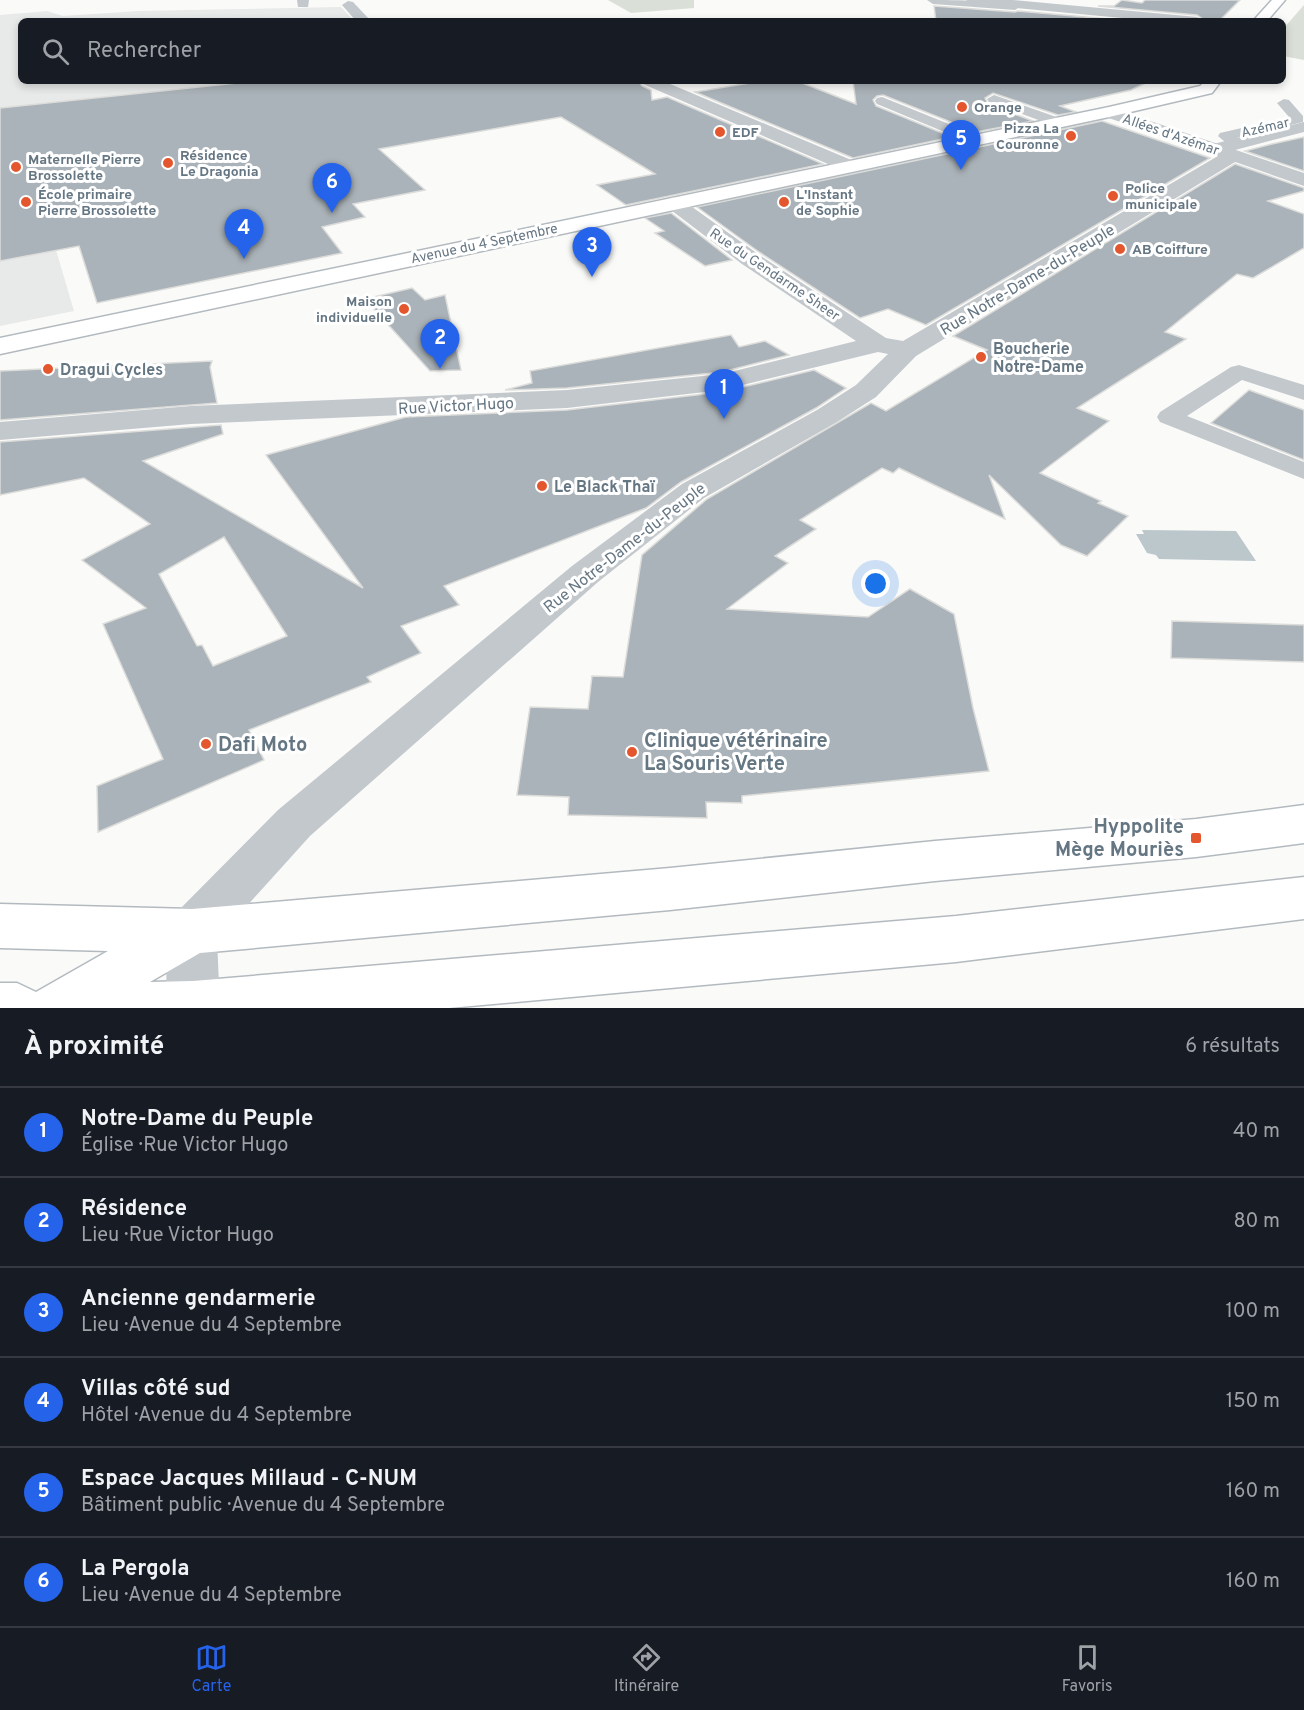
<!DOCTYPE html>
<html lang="fr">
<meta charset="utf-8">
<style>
:root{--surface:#171b24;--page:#20242c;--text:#f1f3f6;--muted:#9ea1a6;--line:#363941;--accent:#2563eb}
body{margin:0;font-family:Overpass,sans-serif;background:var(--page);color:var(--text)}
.you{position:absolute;left:876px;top:584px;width:21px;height:21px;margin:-15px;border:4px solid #fff;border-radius:50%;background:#1a73e8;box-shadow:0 0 0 9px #1a73e833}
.badge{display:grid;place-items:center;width:39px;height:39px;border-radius:50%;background:var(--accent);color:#fff;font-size:20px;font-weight:700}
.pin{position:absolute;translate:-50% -50px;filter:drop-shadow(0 2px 3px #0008)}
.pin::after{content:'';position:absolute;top:32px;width:21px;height:18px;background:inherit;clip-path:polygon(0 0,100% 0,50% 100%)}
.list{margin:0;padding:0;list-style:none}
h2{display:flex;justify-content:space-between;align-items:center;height:78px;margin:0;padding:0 24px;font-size:26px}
h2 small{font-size:20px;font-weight:400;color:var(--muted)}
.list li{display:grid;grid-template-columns:39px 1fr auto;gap:18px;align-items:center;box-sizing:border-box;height:90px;padding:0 24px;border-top:2px solid var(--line)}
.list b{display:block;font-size:22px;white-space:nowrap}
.list p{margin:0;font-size:20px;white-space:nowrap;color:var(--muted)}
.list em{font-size:20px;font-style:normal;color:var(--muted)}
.icon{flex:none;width:33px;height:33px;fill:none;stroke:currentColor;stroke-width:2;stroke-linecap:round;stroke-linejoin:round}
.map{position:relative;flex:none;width:1304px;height:1008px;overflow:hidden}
.search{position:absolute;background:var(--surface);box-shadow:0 3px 9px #0003;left:18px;right:18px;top:18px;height:66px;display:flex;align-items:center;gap:15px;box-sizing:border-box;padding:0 21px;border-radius:9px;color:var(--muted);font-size:22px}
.sheet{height:618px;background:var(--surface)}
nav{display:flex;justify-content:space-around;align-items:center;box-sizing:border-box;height:84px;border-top:2px solid var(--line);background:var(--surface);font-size:16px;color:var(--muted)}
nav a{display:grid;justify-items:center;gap:3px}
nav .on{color:var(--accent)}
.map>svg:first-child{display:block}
</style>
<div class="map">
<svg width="1304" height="1008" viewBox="0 0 1304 1008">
<rect width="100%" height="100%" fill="#fafaf8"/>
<polygon fill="#e8e9e9" points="341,7 354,21 21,21 21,81 399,81 47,150 56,250 74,311 0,326 0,15 47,11 63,16 138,11"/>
<g fill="#dadfd7">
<polygon points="608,0 694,0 694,8 631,13"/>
<polygon points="1304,5 1304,60 1283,56 1283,29"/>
</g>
<polygon fill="#bbc7cb" points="1142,530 1236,531 1256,561 1159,559 1156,555 1147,553 1136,534 1144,534"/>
<g fill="#aab3b9" stroke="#dcdcda" stroke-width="1.5" fill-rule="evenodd">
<polygon points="1122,0 1142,3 1145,0 1240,0 1219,21 1206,21 1197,15 1098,6 1114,6"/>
<polygon points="934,6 1015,12 1018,11 1130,21 936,21"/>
<polygon points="256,81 639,81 642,86 651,90 652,100 667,97 823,164 626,205 597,185 655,174 561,117 379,149 425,190 353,204 365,217 322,227 342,253 97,303 79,246 0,261 0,108"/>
<polygon points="762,81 797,81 856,104 853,81 1150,81 1131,90 1060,106 1076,112 1058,115 993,93 985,98 988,104 1033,121 976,132 883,95 877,96 873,100 876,106 952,137 853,158 695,92"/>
<polygon points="1102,121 1210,158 926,325 888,309 860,318 759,252 697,207"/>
<polygon points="1304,137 1304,171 1245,151 1272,144"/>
<polygon points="1235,164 1304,188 1304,191 1268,201 1304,214 1304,248 1253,278 1237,274 1165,332 1186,339 1077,408 1109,421 1040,473 1101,501 1098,503 1128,516 1087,556 1061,545 989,475 1005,519 899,468 893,473 882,468 800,520 816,529 775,556 788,563 727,609 868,617 910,589 954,614 973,708 989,771 742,796 742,803 706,802 707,818 568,815 569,797 517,795 530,707 588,709 592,676 623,677 642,555 707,499 871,403 886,411 987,350 953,336"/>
<polygon points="671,213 732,260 705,266 655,233 664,231 645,218"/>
<polygon points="412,288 425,300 445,295 461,370 430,371 365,299"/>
<polygon points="731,335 739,347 765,341 789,355 722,372 567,388 505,390 532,383 530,371"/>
<polygon points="212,361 210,367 217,403 0,420 0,371"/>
<path d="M 814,370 L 846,388 L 816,408 L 681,482 L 646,508 L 444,586 L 459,605 L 401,626 L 421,653 L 367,677 L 371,682 L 249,730 L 264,760 L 98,832 L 97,786 L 163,759 L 103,624 L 146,608 L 82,560 L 150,524 L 84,478 L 0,495 L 0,442 L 221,425 L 223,434 L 143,461 L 363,588 L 266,455 L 406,417 L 567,410 L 722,392 ZM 224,537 L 287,636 L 213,666 L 202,645 L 197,646 L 159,574 Z"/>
<polygon points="1249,390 1304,410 1304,460 1211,423"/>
<polygon points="1172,621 1304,625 1304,662 1171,658"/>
</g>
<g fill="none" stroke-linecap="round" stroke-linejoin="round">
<g stroke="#b3babf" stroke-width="3">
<g id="secondary">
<polygon points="1272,0 1285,0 1267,21 1253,21"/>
<polygon points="1205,81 1221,81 1212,93 1109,117 0,354 0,338 1109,107 1200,86"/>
<polygon points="1304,805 1304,843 1196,857 935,881 670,910 200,953 150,982 193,981 956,916 1304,877 1304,919 956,962 449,1008 0,1008 0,983 17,983 36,992 108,951 0,948 0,904 192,909 670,868 935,841 1196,819"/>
</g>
</g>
<g fill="#c3c8cc" fill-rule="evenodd">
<polygon points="994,95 1062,119 1064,122 1057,126 1052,125 989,102 987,99"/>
<polygon points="882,97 981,137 983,140 981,143 971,143 877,104 875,101 877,98"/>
<polygon points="1284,99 1289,100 1303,116 1303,122 1237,138 1244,144 1236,149 1231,147 1218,136 1220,133 1289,117 1277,103"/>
<polygon points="1239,365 1304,385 1304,400 1242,380 1187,416 1304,462 1304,479 1160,422 1157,417 1160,412 1231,367"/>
</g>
<g fill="#c3c8cc" fill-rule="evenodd">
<polygon points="297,0 309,0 308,7 298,7"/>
<path d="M 927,0 C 944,0 1011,0 1021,6 L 1015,10 L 933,4 Z"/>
<polygon points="348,1 353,2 371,21 356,21 342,5"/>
<polygon points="641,81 663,81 856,162 859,166 856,170 842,170 643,84"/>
<polygon points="1304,122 1304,132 1235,150 1242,155 1240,159 916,356 876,397 837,422 704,498 598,582 310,836 217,939 220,1008 166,1008 167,931 174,915 278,810 572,566 682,484 817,410 856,385 888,354 878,352 722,390 567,408 191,424 0,440 0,422 191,406 567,390 722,374 856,341 742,264 667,207 664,203 667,199 674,197 681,199 758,254 886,338 903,341 1223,153 1209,153 1207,149 1209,145"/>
</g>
<g fill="#c3c8cc" fill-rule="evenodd">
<polygon points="966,0 1013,0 1197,17 1204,21 1154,21 972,4"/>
<polygon points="1109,107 1304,173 1304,186 1103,116 1100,112 1103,108"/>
</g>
<use href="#secondary" fill="#fff" fill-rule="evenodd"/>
</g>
<g fill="#e4572e" stroke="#fff" stroke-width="2">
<circle cx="962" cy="107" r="6"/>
<circle cx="720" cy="132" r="6"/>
<circle cx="1071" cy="136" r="6"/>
<circle cx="168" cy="163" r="6"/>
<circle cx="16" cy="167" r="6"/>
<circle cx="1113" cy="196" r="6"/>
<circle cx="26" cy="202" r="6"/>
<circle cx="784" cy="202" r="6"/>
<circle cx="1120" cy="249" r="6"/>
<circle cx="404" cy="309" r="6"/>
<circle cx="981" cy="357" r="6"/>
<circle cx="48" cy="369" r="6"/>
<circle cx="542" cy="486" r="6"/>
<circle cx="206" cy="744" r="6"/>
<circle cx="632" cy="752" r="6"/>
<rect x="1190" y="832" width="12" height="12" rx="3"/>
</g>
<g text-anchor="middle" stroke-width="6" stroke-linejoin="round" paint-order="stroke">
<g font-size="14" font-weight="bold" fill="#657683" stroke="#fff" text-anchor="start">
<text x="974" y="112">Orange</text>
<text x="1059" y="133" text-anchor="end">Pizza La<tspan x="1059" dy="16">Couronne</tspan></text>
<text x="732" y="137">EDF</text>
<text x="180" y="160">Résidence<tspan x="180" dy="16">Le Dragonia</tspan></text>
<text x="28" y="164">Maternelle Pierre<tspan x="28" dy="16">Brossolette</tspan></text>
<text x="1125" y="193">Police<tspan x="1125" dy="16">municipale</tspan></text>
<text x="38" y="199">École primaire<tspan x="38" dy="16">Pierre Brossolette</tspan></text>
<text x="796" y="199">L'Instant<tspan x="796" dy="16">de Sophie</tspan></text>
<text x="1132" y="254">AB Coiffure</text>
<text x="392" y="306" text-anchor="end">Maison<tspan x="392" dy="16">individuelle</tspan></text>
</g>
<g font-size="14" fill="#657683" stroke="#fff">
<text transform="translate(1265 127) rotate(-13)" y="5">Azémar</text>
<text transform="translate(1171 134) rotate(19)" y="5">Allées d'Azémar</text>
<text transform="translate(484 243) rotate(-12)" y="5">Avenue du 4 Septembre</text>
<text transform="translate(775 274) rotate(34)" y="5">Rue du Gendarme Sheer</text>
</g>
<g font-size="16" fill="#657683" stroke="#fff">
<text transform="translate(1027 279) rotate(-31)" y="6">Rue Notre-Dame-du-Peuple</text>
<text transform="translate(456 405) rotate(-3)" y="6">Rue Victor Hugo</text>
<text transform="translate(624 547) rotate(-38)" y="6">Rue Notre-Dame-du-Peuple</text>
</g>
<g font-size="16" font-weight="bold" fill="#657683" stroke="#fff" text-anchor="start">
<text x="993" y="354">Boucherie<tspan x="993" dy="18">Notre-Dame</tspan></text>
<text x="60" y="375">Dragui Cycles</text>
<text x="554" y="492">Le Black Thaï</text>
</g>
<g font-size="20" font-weight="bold" fill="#657683" stroke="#fff" text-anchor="start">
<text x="644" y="747">Clinique vétérinaire<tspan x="644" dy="23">La Souris Verte</tspan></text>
<text x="218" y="751">Dafi Moto</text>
<text x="1184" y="833" text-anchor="end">Hyppolite<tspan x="1184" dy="23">Mège Mouriès</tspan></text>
</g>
</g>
</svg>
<div class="you"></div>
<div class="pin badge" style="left:724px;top:419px">1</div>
<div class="pin badge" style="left:440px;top:369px">2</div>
<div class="pin badge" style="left:592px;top:277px">3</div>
<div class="pin badge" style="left:244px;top:259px">4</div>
<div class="pin badge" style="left:961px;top:170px">5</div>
<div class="pin badge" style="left:332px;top:213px">6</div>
<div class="search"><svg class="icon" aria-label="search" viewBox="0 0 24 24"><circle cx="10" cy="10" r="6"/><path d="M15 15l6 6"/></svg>Rechercher</div>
</div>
<section class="sheet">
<h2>À proximité<small>6 résultats</small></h2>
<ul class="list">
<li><span class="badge">1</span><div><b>Notre-Dame du Peuple</b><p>Église · Rue Victor Hugo</p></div><em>40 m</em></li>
<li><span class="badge">2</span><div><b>Résidence</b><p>Lieu · Rue Victor Hugo</p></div><em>80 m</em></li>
<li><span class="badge">3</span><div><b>Ancienne gendarmerie</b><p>Lieu · Avenue du 4 Septembre</p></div><em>100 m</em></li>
<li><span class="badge">4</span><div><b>Villas côté sud</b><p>Hôtel · Avenue du 4 Septembre</p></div><em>150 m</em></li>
<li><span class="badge">5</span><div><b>Espace Jacques Millaud - C-NUM</b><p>Bâtiment public · Avenue du 4 Septembre</p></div><em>160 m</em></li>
<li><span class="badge">6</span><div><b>La Pergola</b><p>Lieu · Avenue du 4 Septembre</p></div><em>160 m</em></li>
</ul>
</section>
<nav>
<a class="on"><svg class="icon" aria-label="map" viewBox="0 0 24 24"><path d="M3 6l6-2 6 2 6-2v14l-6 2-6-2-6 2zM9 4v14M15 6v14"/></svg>Carte</a>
<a><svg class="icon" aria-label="directions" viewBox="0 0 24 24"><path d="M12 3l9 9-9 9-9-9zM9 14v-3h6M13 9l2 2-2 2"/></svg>Itinéraire</a>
<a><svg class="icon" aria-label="saved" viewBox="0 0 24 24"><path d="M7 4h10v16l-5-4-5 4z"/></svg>Favoris</a>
</nav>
